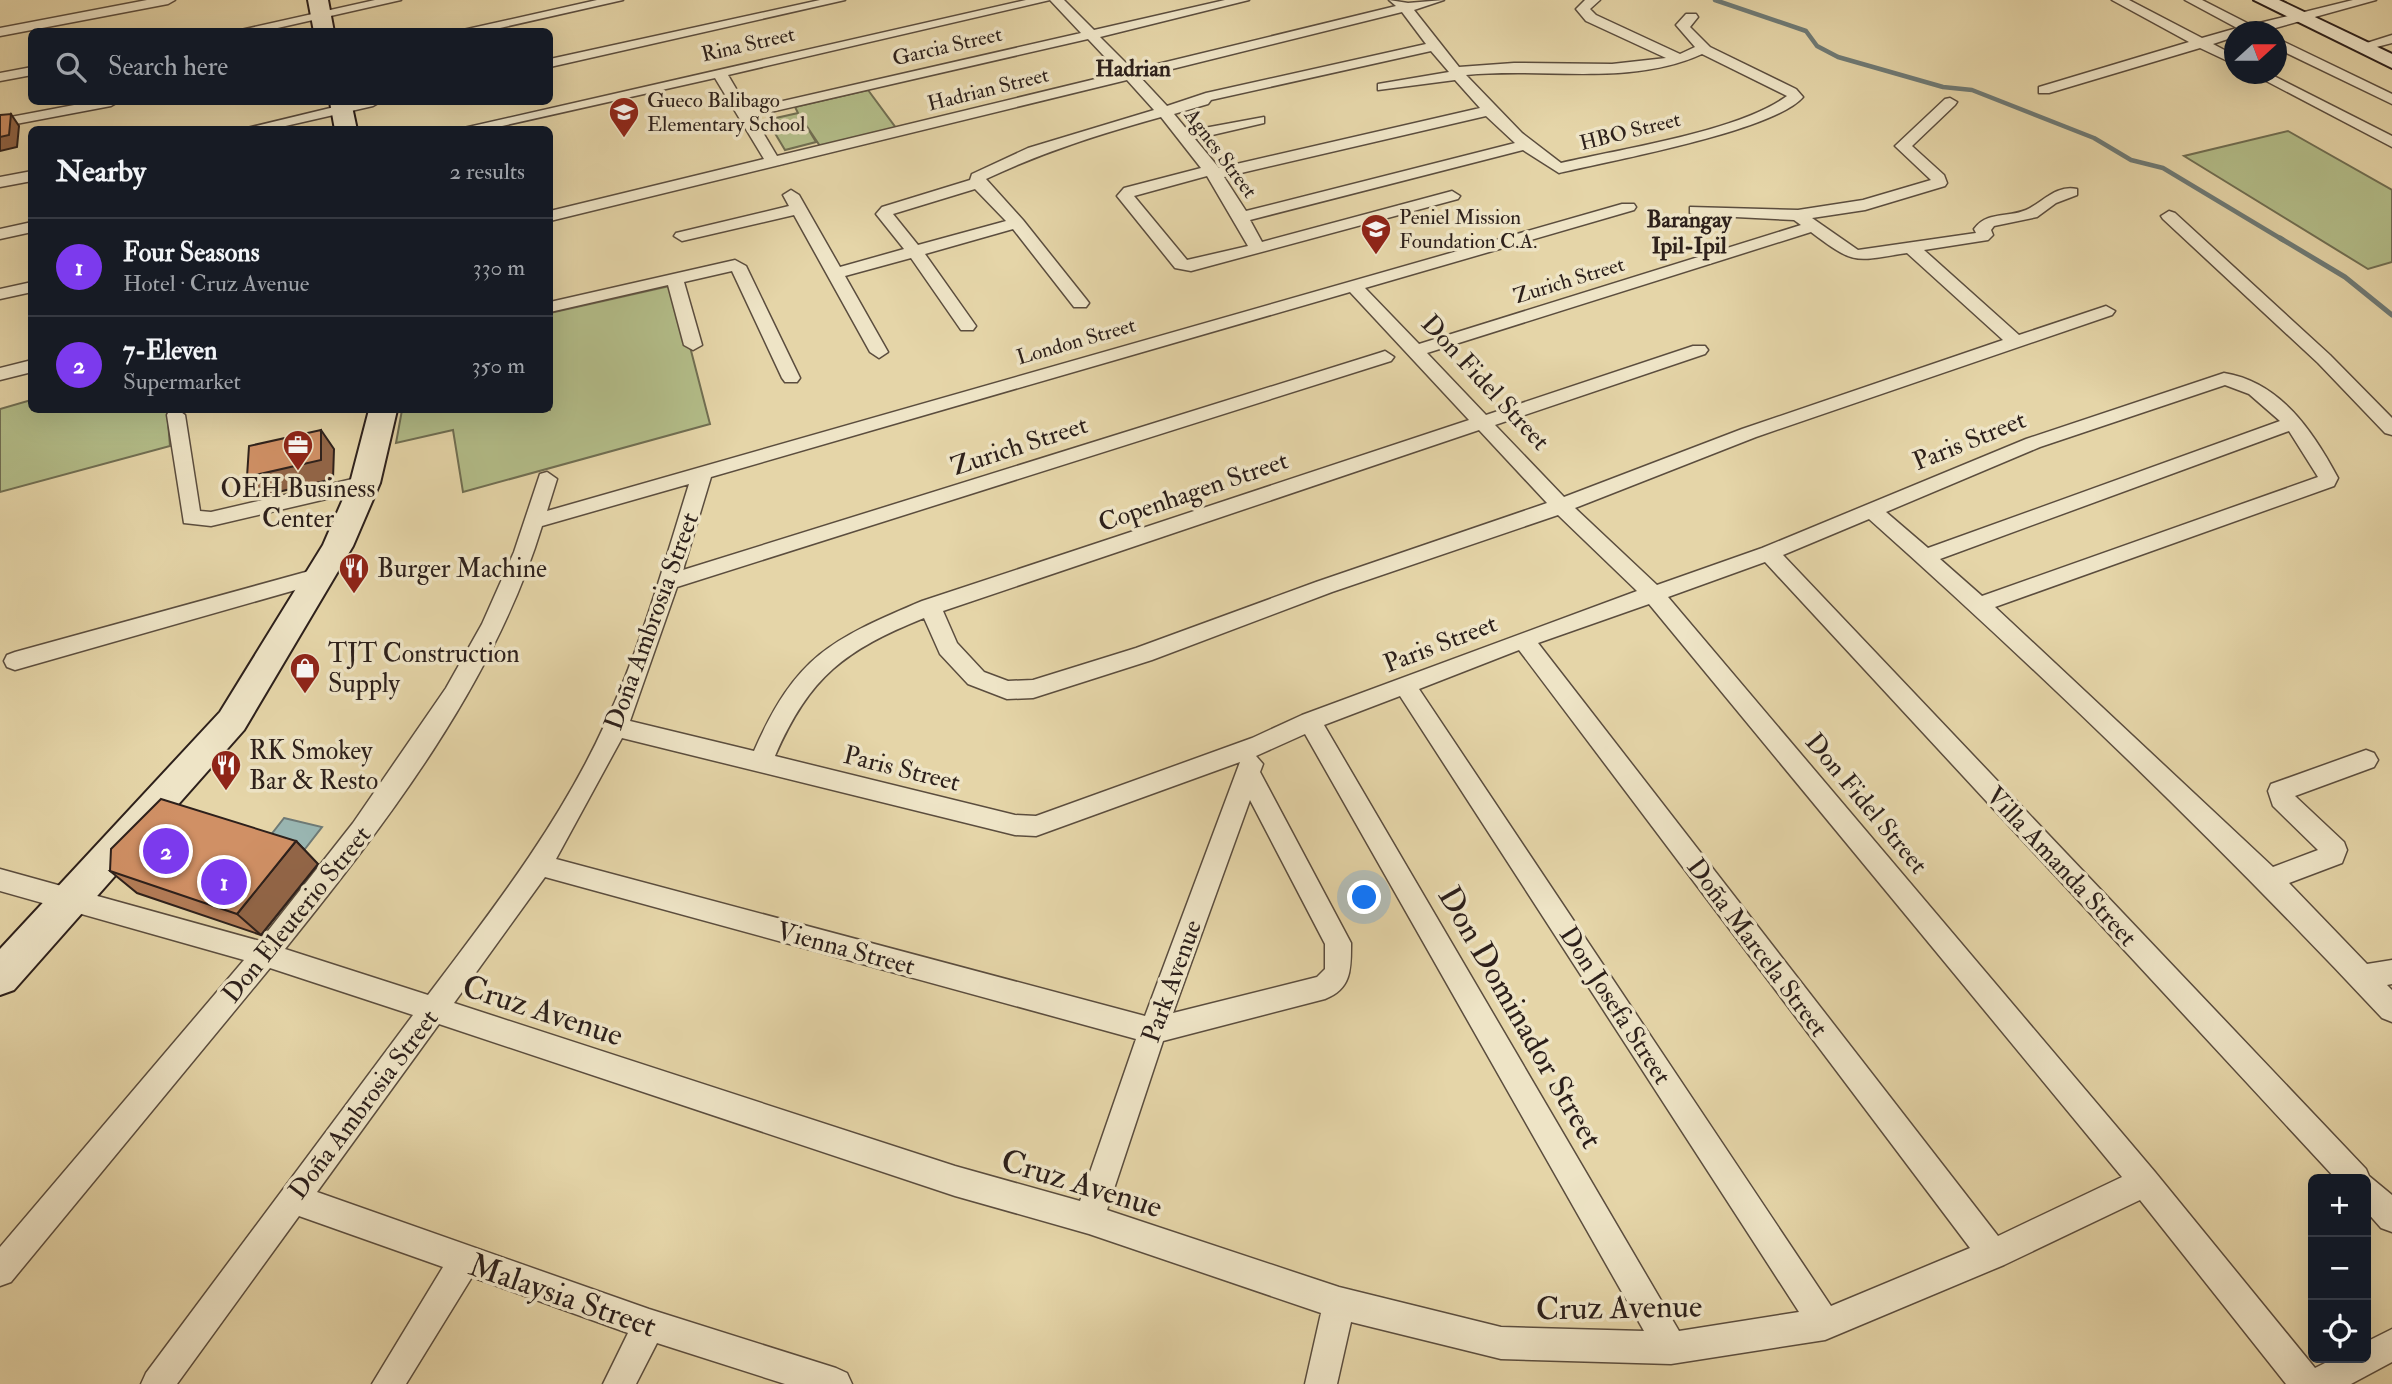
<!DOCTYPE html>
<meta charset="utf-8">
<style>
:root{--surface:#171b24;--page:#20242c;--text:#f1f3f6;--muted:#9ea1a6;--line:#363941;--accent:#7c3aed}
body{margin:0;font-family:"IM FELL Double Pica",serif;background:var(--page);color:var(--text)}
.controls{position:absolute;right:21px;bottom:21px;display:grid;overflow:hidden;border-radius:10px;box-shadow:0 7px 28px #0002}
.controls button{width:63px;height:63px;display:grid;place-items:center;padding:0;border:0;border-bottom:2px solid var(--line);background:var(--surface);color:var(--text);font:35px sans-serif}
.compass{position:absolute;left:2224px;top:21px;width:63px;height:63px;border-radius:50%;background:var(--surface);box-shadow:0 7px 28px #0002;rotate:69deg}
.you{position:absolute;left:1365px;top:898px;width:24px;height:24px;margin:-18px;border:5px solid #fff;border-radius:50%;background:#1a73e8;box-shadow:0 0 0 10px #1a73e833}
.badge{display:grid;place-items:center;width:46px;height:46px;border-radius:50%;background:var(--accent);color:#fff;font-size:23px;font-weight:700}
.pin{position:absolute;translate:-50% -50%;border:4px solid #fff;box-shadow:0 2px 7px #0006}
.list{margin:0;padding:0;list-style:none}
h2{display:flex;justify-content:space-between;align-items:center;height:91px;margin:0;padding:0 28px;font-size:30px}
h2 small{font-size:23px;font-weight:400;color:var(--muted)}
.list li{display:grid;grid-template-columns:46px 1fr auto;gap:21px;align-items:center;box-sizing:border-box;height:98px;padding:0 28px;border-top:2px solid var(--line)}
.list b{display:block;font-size:26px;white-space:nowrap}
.list p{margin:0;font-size:23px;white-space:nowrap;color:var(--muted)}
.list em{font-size:23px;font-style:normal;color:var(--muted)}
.icon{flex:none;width:38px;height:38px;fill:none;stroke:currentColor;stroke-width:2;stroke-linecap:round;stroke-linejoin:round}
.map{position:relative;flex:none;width:2392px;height:1384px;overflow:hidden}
.search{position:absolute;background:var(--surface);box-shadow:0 7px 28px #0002;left:28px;top:28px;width:525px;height:77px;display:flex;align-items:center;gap:18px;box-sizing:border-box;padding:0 24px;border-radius:10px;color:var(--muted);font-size:26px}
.panel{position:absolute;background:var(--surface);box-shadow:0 7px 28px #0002;left:28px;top:126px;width:525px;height:287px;border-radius:10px}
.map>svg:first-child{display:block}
</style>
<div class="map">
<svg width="2392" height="1384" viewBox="0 0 2392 1384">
<rect width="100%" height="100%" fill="#e5d5a8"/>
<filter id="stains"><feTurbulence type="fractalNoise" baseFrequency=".00286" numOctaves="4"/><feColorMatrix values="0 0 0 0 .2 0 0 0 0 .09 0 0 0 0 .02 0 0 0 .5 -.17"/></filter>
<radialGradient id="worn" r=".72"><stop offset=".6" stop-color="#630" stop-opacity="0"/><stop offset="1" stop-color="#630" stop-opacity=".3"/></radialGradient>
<g fill="#b3bd89" stroke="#706e52" stroke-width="2">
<polygon points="868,90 896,128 820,146 804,122 816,142 785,150 767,120 798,113 795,107"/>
<polygon points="2288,131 2392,190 2392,262 2368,269 2184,156"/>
<polygon points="674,285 710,424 463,492 453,430 396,443 402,410 550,410 550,313"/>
<polygon points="31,400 32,410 167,410 170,446 0,492 0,409"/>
</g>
<polygon fill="#99b6b2" stroke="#6e7a76" stroke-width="2" points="284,818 322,827 305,849 267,840"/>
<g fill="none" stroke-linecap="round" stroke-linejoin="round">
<polyline stroke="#6e7a76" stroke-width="4.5" points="1715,0 1806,31 1817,46 1838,57 1943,87 1972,90 2094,138 2131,160 2163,168 2283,240"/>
<polyline stroke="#6e7a76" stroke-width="5" points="2280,238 2345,277 2392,315"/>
<g stroke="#5b4d3e" stroke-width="3">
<g id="street">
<polygon points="147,0 175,0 168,4 0,36 0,28"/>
<polygon points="375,0 401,0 260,32 232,32"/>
<polygon points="597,0 623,0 482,32 454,32"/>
<polygon points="820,0 845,0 550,67 550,59"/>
<path d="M 1026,0 L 1064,0 L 1094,30 L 1225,0 L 1249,0 L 1100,37 L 1133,70 L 1396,6 L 1389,0 L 1408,3 L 1444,0 L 1414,10 L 1459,67 L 1514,63 L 1612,64 L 1666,58 L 1586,21 L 1576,9 L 1585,0 L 1600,0 L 1590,9 L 1596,15 L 1680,54 L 1695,47 L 1676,25 L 1686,14 L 1696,14 L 1698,17 L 1690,27 L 1710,47 L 1796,89 L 1803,97 C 1774,131 1610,161 1559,173 L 1523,150 L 1250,220 L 1262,242 L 1452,191 L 1460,196 L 1458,199 L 1191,271 L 1175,268 L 1117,196 L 1124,188 L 1201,168 L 1161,117 C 1100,134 1043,152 986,179 L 1023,220 L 1086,299 L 1089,303 L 1086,307 L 1074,307 L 1013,229 L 925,254 L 976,326 L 973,330 L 961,330 L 911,258 L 845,276 L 888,352 L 879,358 L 870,352 L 794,215 L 682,241 L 674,236 L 676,233 L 789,206 L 783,195 L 791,190 L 799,195 L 840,267 L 904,249 L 876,214 L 882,207 L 970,180 L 972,174 L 1028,148 L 1154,110 L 1127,80 L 550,221 L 550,211 L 764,159 L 715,78 L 484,130 L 455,130 ZM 1050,0 L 1081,33 L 748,109 L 728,75 ZM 1402,12 L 1426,44 L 1206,93 L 1167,106 L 1140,77 ZM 1088,39 L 1120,73 L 777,156 L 753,116 ZM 1431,51 L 1449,72 L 1378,84 L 1378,90 L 1455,80 L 1480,108 L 1219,168 L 1195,139 L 1264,123 L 1264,117 L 1188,131 L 1174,114 L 1208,104 L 1211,100 ZM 1702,54 L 1787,96 C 1737,132 1624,148 1561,163 L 1522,133 L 1466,75 C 1543,67 1630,87 1702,54 ZM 1486,116 L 1515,143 L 1246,211 L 1224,177 ZM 1207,176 L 1248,246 L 1187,260 L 1134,196 ZM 975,189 L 1006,221 L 918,245 L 893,214 Z"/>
<polygon points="2112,0 2129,0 2202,38 2237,28 2185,0 2202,0 2251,25 2353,0 2376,0 2261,32 2234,32 2234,37 2213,44 2234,55 2234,64 2200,48 2049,93 2039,93 2039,87 2189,42"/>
<polygon points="2392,35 2392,43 2361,51 2354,47"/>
<polygon points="2276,38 2392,94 2392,104 2276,48"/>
<polygon points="32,67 32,75 0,81 0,73"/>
<polygon points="2253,74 2270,74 2392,136 2392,147"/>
<path d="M 1950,98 L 1957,102 L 1955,105 L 1912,146 L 1944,175 L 1947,183 L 1945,186 L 1865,210 L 1812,218 L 1858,250 L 1976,233 L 1974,229 C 1987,211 2007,218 2026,210 C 2042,203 2056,184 2077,189 L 2077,195 L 2056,203 L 2037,217 L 1994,226 L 1991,230 L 1993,235 L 1988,240 L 1924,250 L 2019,335 L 2106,306 L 2115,311 L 2112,315 L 1756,437 L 1575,508 L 1657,585 L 1762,548 L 2026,439 L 2224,373 C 2280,382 2313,431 2338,478 L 2334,486 L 1995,607 L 2273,867 L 2318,850 L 2273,806 L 2268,791 L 2271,784 L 2366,750 L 2374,753 L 2378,760 L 2374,767 L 2295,796 L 2344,842 L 2347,850 L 2342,863 L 2289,883 L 2367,964 L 2392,960 L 2392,984 L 2387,985 L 2392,990 L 2392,1022 L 2382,1018 C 2220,845 2047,678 1869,519 L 1783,555 L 2366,1169 L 2369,1176 L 2392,1195 L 2392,1232 L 2381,1228 L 2366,1211 L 2366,1179 L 2336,1179 L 1765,562 L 1668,597 L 2155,1172 L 2315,1368 L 2335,1358 L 2366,1358 L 2366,1342 L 2392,1329 L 2392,1362 L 2351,1384 L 2286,1384 L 2140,1200 L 2004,1265 L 1825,1340 L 1671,1364 L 1501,1359 L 1351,1322 L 1337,1384 L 1305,1384 L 1321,1313 L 1089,1234 L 955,1196 L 439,1024 L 317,1192 L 649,1309 L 836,1368 L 847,1373 L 852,1384 L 785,1384 L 657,1343 L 636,1384 L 603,1384 L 628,1333 L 472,1277 L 406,1384 L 372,1384 L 443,1267 L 299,1216 L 177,1384 L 141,1384 L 146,1373 L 413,1015 L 270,968 L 11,1282 L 0,1286 L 0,1247 L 244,960 L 0,891 L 0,869 L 260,941 L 353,823 L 446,688 L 482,624 L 514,552 L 540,474 L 547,472 L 557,479 L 547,511 L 1622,204 L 1634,204 L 1636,207 L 1634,210 L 1365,288 L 1419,344 L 1801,225 L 1794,220 L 1696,215 L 1690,213 L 1690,207 L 1798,210 L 1863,200 L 1931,180 L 1895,146 L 1945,99 ZM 1811,232 C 1856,266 1854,261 1907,253 L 2003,340 L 1742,429 L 1564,497 L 1495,425 L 1705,354 L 1708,350 L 1705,346 L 1693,346 L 1486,415 L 1427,353 ZM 1350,292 L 1469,420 L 922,601 C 830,640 796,656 754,751 L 630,721 L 677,587 L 1391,361 L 1394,357 L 1385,351 L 1379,353 L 683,570 L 711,477 ZM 2225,385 L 2249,394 L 2280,421 L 1928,548 L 1886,512 L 2040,447 ZM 1479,430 L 1547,503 L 1316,582 L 1136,648 L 1033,680 L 1008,681 L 984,672 L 957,643 L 943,611 ZM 2289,431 L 2318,477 L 1982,596 L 1940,559 ZM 689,484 C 664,564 641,647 605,724 C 560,823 493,909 428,995 L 285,949 C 387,822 494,684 542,526 ZM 1558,515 L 1637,591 L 1302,715 L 1252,738 L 1036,816 L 1015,815 L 775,756 C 810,676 845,650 924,618 L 940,654 L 968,684 L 1007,699 L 1033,698 L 1152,660 L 1332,592 ZM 1649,604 L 2122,1177 L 1998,1236 L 1538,643 ZM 1519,650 L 1970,1248 L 1831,1306 L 1419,689 ZM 1400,696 L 1799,1312 L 1679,1331 L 1324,725 ZM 1305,734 L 1644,1331 L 1501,1327 L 1339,1287 L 1107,1210 L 1163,1041 L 1325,999 C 1352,989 1351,968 1351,943 L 1260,772 L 1263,764 L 1256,756 ZM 622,738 L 1015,835 L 1036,836 L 1240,762 L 1145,1016 L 556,859 ZM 1250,800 L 1325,944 L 1325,969 L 1317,977 L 1173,1013 ZM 545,877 L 1136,1039 L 1080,1201 L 955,1166 L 454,1003 Z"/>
<polygon points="90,102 118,102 111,106 0,127 0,119"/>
<polygon points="355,102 380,102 373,106 268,130 239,130"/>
<polygon points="32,171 32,181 0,187 0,177"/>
<polygon points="2169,211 2175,213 2330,355 2392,418 2392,435 2385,433 2318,363 2163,219 2161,216"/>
<polygon points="32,222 32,232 0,239 0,229"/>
<polygon points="735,260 746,266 800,378 797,382 785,382 782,378 732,271 684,282 702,345 693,350 684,345 668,285 550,312 550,302"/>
<polygon points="32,282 32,292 0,299 0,289"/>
<polygon points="32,360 32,372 0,380 0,368"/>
<polygon points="178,410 185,415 200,511 211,512 365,476 375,483 365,490 211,526 184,523 167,415 169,411"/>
<polygon points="320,568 327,571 331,576 327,581 15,670 7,667 4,661 7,655 15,652"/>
</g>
</g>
<g stroke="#2d201b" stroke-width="4">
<g id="secondary">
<polygon points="308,0 328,0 334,32 314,32"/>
<polygon points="2254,0 2279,0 2392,54 2392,68"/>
<polygon points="330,102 351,102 357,130 335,130"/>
<polygon points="369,410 397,410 380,483 353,546 244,730 14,990 0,995 0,949 220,712 323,545 350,483"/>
</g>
</g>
<use href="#street" fill="#eee4c6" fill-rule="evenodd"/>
<use href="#secondary" fill="#eee4c6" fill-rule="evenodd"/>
</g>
<polygon fill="#b37c57" stroke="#2d201b" stroke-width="2" points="296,841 318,864 261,935 137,893 110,871"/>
<g fill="#926547" stroke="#2d201b" stroke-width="2">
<polygon points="11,114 19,126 17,147 0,151 0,137"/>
<polygon points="321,430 334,449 333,479 261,496 247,477"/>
<polygon points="296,841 318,864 261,935 237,914"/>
</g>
<g fill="#d09065" stroke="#2d201b" stroke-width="2">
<polygon points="11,114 9,135 0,137 0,115"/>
<polygon points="321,430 321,460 247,477 249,446"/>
<polygon points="161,799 296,841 237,914 110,871 111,849"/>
</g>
<defs>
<g id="school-pin" transform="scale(1.575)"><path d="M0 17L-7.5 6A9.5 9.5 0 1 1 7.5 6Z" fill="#8f2418" stroke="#eee4c6"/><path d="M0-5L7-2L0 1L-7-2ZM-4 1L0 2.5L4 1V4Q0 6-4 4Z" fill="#fff"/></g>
<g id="office-pin" transform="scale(1.575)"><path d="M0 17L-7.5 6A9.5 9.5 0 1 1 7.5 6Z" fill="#8f2418" stroke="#eee4c6"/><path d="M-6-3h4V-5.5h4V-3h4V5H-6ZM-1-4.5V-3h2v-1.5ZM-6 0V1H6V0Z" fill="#fff"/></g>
<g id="restaurant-pin" transform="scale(1.575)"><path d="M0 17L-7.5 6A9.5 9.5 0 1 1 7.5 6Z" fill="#8f2418" stroke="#eee4c6"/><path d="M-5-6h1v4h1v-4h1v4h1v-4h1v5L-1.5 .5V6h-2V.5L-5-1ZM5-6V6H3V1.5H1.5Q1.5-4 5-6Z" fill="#fff"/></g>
<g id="shop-pin" transform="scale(1.575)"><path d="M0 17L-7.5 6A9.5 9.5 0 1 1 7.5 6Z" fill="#8f2418" stroke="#eee4c6"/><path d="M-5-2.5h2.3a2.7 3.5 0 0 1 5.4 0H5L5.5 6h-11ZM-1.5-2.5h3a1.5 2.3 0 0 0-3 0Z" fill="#fff"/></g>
</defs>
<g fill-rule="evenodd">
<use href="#school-pin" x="624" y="112"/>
<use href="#school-pin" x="1376" y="229"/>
<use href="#office-pin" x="298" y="445"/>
<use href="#restaurant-pin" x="354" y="568"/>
<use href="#shop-pin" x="305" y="668"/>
<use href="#restaurant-pin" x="226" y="765"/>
</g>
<g text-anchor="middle" stroke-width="7" stroke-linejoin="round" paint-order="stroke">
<g font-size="21" fill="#2d201b" stroke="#eee4c6">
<text transform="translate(748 44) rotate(-13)" y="7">Rina Street</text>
<text transform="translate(947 46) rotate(-13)" y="7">Garcia Street</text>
<text transform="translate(988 89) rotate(-14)" y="7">Hadrian Street</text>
<text transform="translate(1630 131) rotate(-14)" y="7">HBO Street</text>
<text transform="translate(1221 153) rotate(53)" y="7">Agnes Street</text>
<text transform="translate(1569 280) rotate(-17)" y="7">Zurich Street</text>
<text transform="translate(1076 341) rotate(-16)" y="7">London Street</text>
</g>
<g font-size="21" fill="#2d201b" stroke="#eee4c6" text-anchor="start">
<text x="647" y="107">Gueco Balibago<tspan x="647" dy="24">Elementary School</tspan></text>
<text x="1399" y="224">Peniel Mission<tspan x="1399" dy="24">Foundation C.A.</tspan></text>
</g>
<g font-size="23" font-weight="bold" fill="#2d201b" stroke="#eee4c6">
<text x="1133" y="76">Hadrian</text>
<text x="1689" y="227">Barangay<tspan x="1689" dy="26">Ipil-Ipil</tspan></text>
</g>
<g font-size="26" fill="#2d201b" stroke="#eee4c6">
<text transform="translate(1486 382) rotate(47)" y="9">Don Fidel Street</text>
<text transform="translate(1969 440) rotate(-22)" y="9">Paris Street</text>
<text transform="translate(1019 445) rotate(-18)" y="9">Zurich Street</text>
<text transform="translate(1193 491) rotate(-19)" y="9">Copenhagen Street</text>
<text transform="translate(651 621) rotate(-70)" y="9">Doña Ambrosia Street</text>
<text transform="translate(1440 643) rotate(-21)" y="9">Paris Street</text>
<text transform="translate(902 768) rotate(14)" y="9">Paris Street</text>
<text transform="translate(1867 803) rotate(50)" y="9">Don Fidel Street</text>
<text transform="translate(2062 866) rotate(47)" y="9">Villa Amanda Street</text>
<text transform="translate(296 914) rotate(-51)" y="9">Don Eleuterio Street</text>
<text transform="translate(1758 947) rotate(53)" y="9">Doña Marcela Street</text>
<text transform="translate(846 948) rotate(15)" y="9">Vienna Street</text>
<text transform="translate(1171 981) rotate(-70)" y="9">Park Avenue</text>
<text transform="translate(1616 1005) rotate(57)" y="9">Don Josefa Street</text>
<text transform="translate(363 1104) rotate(-53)" y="9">Doña Ambrosia Street</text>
</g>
<g font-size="26" fill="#2d201b" stroke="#eee4c6" text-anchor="start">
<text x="298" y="497" text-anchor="middle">OEH Business<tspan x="298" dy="30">Center</tspan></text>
<text x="377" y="577">Burger Machine</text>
<text x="328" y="662">TJT Construction<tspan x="328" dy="30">Supply</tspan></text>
<text x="249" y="759">RK Smokey<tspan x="249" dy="30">Bar &amp; Resto</tspan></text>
</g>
<g font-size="32" fill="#2d201b" stroke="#eee4c6">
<text transform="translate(543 1010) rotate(18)" y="11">Cruz Avenue</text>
<text transform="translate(1521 1017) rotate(60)" y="11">Don Dominador Street</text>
<text transform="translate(1082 1183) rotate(17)" y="11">Cruz Avenue</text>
<text transform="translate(563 1295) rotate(19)" y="11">Malaysia Street</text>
<text transform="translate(1619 1307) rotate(-1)" y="11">Cruz Avenue</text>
</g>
</g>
<rect width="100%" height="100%" filter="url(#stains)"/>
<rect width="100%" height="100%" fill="url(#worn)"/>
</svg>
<div class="controls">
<button>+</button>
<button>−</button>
<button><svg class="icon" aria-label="locate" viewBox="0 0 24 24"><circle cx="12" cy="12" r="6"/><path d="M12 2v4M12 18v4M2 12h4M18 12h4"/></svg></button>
</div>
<svg class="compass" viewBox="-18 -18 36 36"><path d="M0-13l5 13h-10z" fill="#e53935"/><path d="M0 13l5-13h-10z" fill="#9ea1a6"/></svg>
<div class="you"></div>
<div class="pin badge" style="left:224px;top:882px">1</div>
<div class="pin badge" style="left:166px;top:851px">2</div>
<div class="search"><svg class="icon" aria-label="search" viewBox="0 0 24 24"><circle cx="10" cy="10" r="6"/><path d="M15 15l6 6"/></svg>Search here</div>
<section class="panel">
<h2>Nearby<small>2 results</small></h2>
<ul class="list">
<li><span class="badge">1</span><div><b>Four Seasons</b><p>Hotel · Cruz Avenue</p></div><em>330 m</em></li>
<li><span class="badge">2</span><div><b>7-Eleven</b><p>Supermarket</p></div><em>350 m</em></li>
</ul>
</section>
</div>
